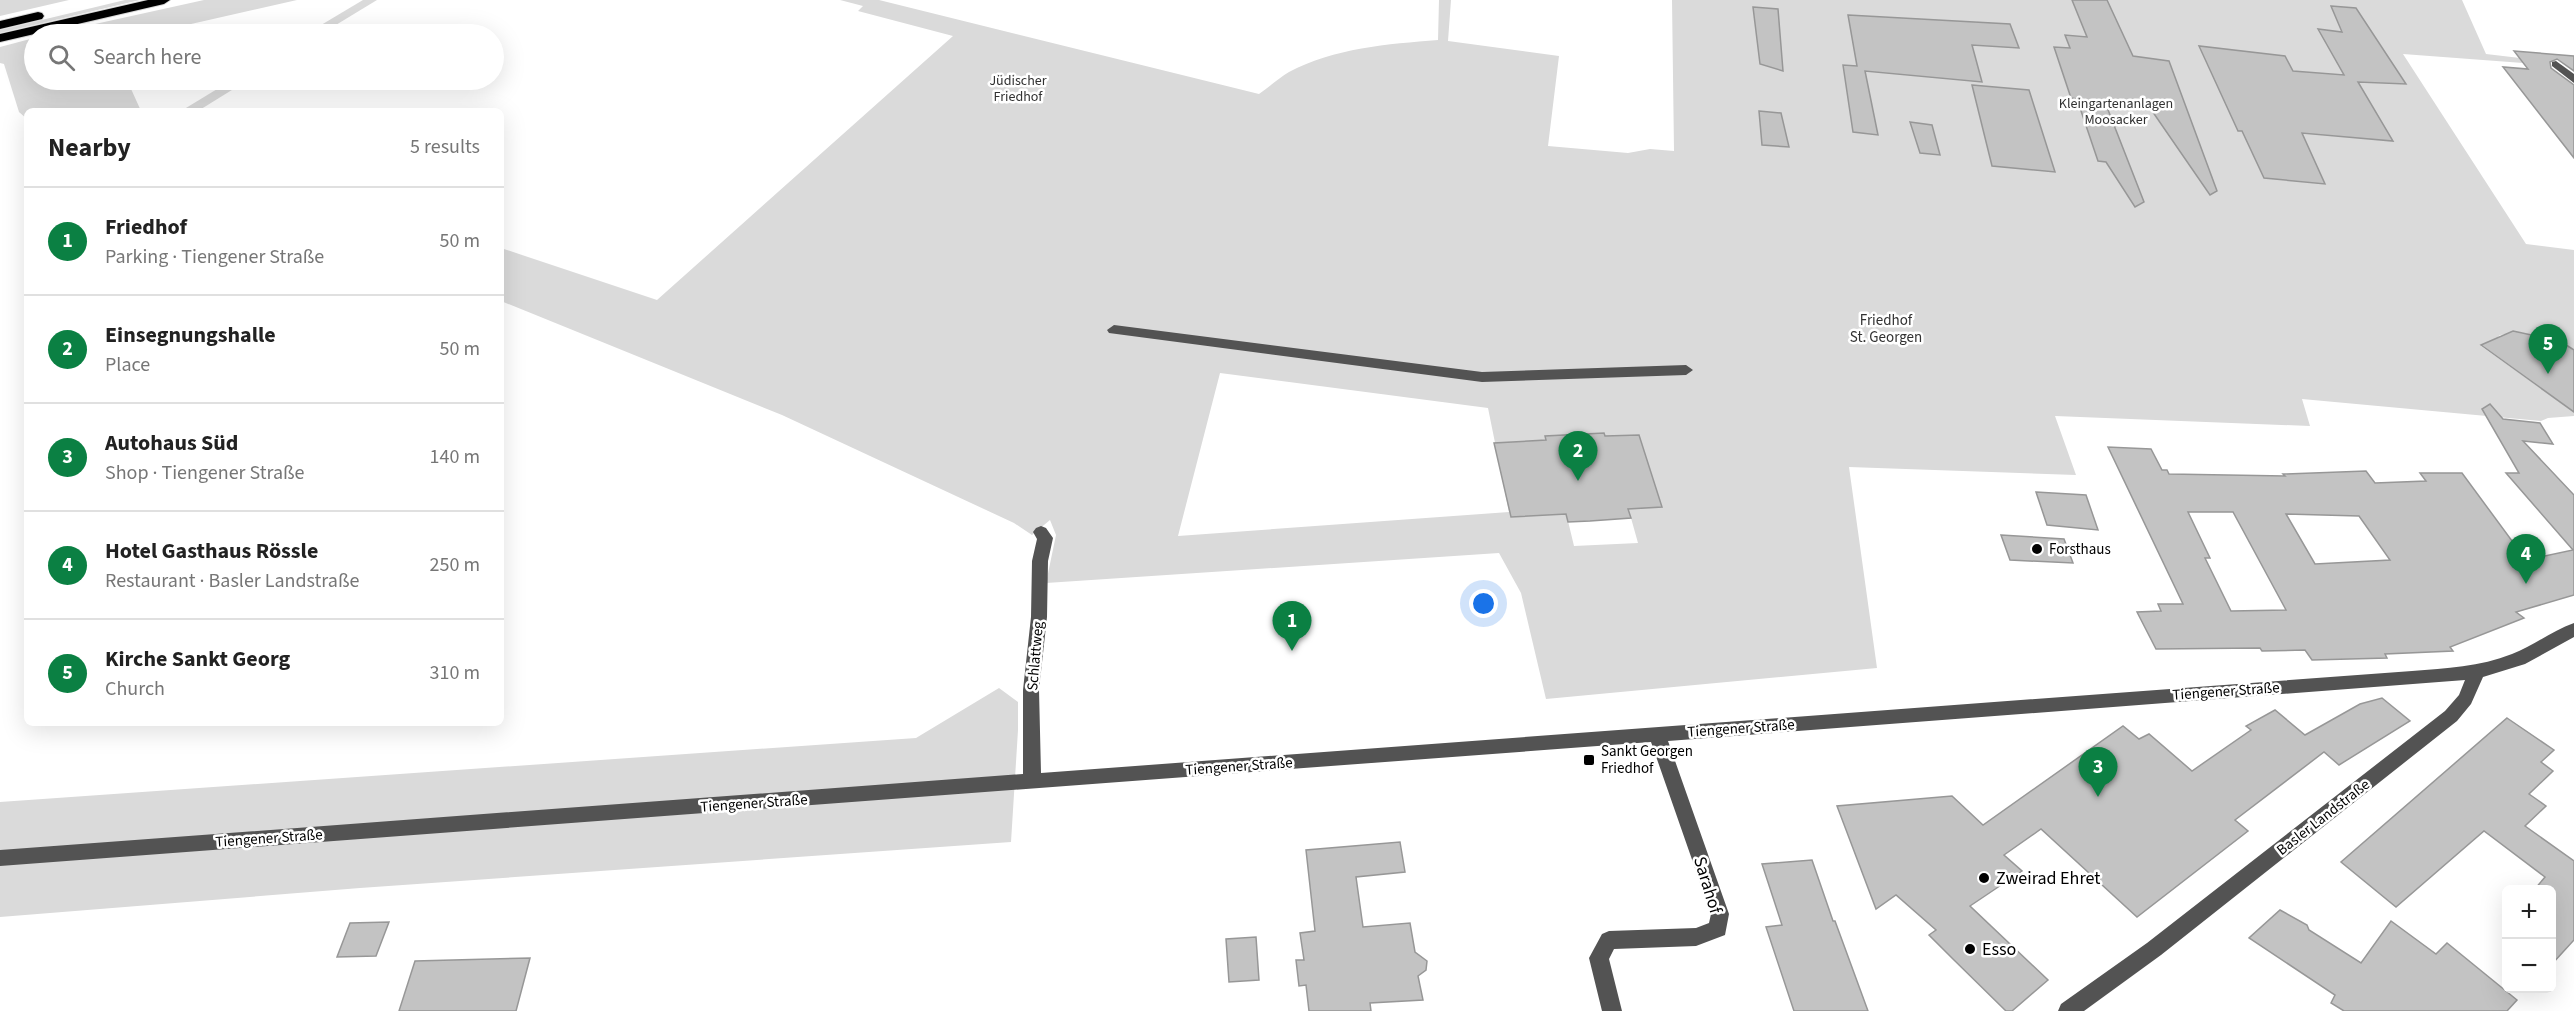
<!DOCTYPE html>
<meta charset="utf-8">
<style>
:root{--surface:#fff;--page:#f2f2f2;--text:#222;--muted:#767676;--line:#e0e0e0;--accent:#0b8043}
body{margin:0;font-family:"Source Sans 3",sans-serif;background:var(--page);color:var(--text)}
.controls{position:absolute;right:18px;bottom:18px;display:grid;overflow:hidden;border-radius:9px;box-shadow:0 6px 24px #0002}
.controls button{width:54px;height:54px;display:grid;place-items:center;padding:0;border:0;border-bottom:2px solid var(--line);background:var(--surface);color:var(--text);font:30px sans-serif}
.you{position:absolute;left:1484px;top:604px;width:21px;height:21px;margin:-15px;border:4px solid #fff;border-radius:50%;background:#1a73e8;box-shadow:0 0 0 9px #1a73e833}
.badge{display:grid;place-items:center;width:39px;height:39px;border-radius:50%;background:var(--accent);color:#fff;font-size:20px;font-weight:700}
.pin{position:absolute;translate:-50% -50px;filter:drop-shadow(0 2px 3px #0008)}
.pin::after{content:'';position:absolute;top:32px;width:21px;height:18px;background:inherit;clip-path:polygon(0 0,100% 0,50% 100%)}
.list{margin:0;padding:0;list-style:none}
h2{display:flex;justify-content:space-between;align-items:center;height:78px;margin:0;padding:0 24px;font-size:26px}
h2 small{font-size:20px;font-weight:400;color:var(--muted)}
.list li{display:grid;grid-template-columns:39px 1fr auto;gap:18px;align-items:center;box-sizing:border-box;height:108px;padding:0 24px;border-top:2px solid var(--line)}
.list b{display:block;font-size:22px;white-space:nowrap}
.list p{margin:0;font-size:20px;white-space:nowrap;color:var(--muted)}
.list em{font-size:20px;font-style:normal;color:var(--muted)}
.icon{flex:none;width:33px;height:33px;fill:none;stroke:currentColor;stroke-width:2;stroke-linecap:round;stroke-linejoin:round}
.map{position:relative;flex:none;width:2574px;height:1011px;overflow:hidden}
.search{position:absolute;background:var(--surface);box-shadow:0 6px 24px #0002;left:24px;top:24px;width:480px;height:66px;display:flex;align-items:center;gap:15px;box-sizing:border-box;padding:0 21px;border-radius:33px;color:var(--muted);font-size:22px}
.panel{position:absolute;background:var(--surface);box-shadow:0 6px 24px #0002;left:24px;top:108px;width:480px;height:618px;border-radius:9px}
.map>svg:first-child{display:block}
</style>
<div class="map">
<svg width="2574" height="1011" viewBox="0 0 2574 1011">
<rect width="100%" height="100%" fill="#fff"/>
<g fill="#dadada" fill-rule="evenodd">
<polygon points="0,0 69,0 0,16"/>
<polygon points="125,0 140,0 0,33 0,30"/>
<polygon points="204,0 297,0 147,34 78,34 77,28"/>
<polygon points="363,0 377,0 321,34 306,34"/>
<path d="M 840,0 L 879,0 L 1259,94 C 1269,87 1279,78 1289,72 C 1334,48 1388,44 1438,40 L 1439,0 L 1451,0 L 1448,41 L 1559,56 L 1548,146 L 1628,153 L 1650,149 L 1674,151 L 1672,0 L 2462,0 L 2486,54 L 2520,58 L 2523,63 L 2403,54 L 2526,244 L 2574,250 L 2574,352 L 2546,332 L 2536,336 L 2516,333 L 2500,335 L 2498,337 L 2501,339 L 2481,346 L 2574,412 L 2574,416 L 2548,418 L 2541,421 L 2302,399 L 2310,426 L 2055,416 L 2076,475 L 1849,467 L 1877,668 L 1546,699 L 1521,593 L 1499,553 L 1046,583 L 1056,535 L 1050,520 L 1032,535 L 1014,523 L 782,415 L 501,301 L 501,248 L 657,300 L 953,36 L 858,11 L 863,6 ZM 1220,373 L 1488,408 L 1509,512 L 1178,536 ZM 1631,518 L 1638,543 L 1574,546 L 1568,521 Z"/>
<polygon points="34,38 34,80 127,80 141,111 27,111 27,119 19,112 4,64 0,63 0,47"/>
<polygon points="232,80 248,80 198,111 181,111"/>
<polygon points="999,688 1018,702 1018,730 1011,842 360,888 0,917 0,802 916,738"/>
</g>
<g fill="#c3c3c3" stroke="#979797" stroke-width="1.5" fill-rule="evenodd">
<polygon points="2072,0 2107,0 2133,56 2169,61 2217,191 2210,195 2148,105 2105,102 2144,202 2135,207 2106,162 2098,161 2077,99 2071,98 2054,47 2070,48 2065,35 2087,37"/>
<polygon points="2331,6 2356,8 2406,84 2358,82 2393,141 2302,133 2325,184 2264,178 2242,131 2238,131 2199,46 2285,56 2293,71 2344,75 2318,29 2342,32"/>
<polygon points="1753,7 1778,9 1783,71 1760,64"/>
<polygon points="1848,15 2010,24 2019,48 1972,45 1982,82 1865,71 1878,135 1853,132 1843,65 1857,66"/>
<polygon points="2514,51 2574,56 2574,71 2557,59 2550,62 2551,68 2574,85 2574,158 2503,67 2528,69"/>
<polygon points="1972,85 2029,90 2055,172 1992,166"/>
<polygon points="1759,111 1781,113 1789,147 1762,145"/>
<polygon points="1910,122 1932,125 1940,155 1920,153"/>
<polygon points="2513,331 2536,336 2546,332 2574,350 2574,412 2481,345"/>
<path d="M 2490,404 L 2503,419 L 2540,423 L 2553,444 L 2523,441 L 2574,495 L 2574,595 L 2516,612 L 2524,618 L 2450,647 L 2453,651 L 2385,654 L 2387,658 L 2312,660 L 2305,650 L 2262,651 L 2260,648 L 2156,649 L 2137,612 L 2161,611 L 2158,604 L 2183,604 L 2108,447 L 2151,449 L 2162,470 L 2167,470 L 2169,474 L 2285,476 L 2283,474 L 2366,471 L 2375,483 L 2426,481 L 2420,473 L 2462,473 L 2526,560 L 2573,550 L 2506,473 L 2519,473 L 2482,409 ZM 2188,512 L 2233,512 L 2286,610 L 2231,611 L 2205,558 L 2210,558 ZM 2286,514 L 2359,516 L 2390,560 L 2315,564 Z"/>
<polygon points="1604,433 1605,436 1639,435 1662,507 1628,509 1631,518 1590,521 1568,522 1566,514 1511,517 1494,443 1546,440 1545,436"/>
<polygon points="2036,492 2086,495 2098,530 2047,525"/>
<polygon points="2001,535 2064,539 2073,563 2010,560"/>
<polygon points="2382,698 2410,721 2339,765 2324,752 2235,820 2248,831 2137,917 2041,829 2004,855 2022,871 1970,906 2048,980 2012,1011 2006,1011 1954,960 1929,935 1936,930 1896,895 1876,909 1837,806 1952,796 1983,825 2123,726 2139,739 2149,734 2192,771 2251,730 2246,726 2275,710 2305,735 2360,704"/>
<polygon points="2507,718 2554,750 2541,762 2553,771 2529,794 2546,806 2525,826 2574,861 2574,940 2552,964 2552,890 2534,890 2545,877 2484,831 2396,907 2341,862"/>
<polygon points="1400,842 1405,872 1356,877 1363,927 1410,923 1415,952 1427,961 1426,970 1418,976 1423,1000 1370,1003 1371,1011 1309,1011 1306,985 1299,986 1296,960 1304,960 1300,933 1315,931 1306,850"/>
<polygon points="1812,860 1833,921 1835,921 1868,1011 1794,1011 1766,927 1782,925 1762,864"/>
<polygon points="2280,910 2307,925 2309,930 2361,963 2391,921 2436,954 2447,943 2517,1000 2507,1011 2344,1011 2331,1003 2335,995 2249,938"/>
<polygon points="389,922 376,956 337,957 350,923"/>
<polygon points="1256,937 1259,980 1229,982 1226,939"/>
<polygon points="530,958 516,1011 399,1011 415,961"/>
</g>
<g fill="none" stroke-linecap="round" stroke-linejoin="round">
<g stroke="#dbdbdb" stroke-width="2">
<g id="highway">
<polygon points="148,0 170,0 164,4 0,42 0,34"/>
<polygon points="38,12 42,13 44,16 42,19 0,29 0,21"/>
</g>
</g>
<g fill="#535353" fill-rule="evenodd">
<polygon points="2556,61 2574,74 2574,83 2552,66 2552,62"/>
<polygon points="1114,325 1482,372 1686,365 1693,370 1686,375 1482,382 1109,333 1107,330"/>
<path d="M 1041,526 L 1046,528 L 1053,538 L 1048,561 L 1047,617 L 1039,690 L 1041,773 L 2412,671 C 2446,668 2480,667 2512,654 C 2533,646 2552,631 2574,623 L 2574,637 L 2525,664 L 2483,677 L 2471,704 L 2457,721 L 2161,955 L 2084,1011 L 2058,1011 L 2061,1004 L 2147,943 L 2445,711 L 2459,695 L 2465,680 L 1668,741 L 1729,914 L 1725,935 L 1696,946 L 1614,949 L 1609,959 L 1622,1011 L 1602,1011 L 1589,958 L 1602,934 L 1609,931 L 1696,928 L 1709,923 L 1711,914 L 1651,742 L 0,866 L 0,850 L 1023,774 L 1023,690 L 1031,617 L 1032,561 L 1037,539 L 1033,532 L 1036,528 Z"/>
</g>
<use href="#highway" fill="#000" fill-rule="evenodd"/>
</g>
<g fill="#000" stroke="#fff" stroke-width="2">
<circle cx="2037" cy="549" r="6"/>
<rect x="1583" y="754" width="12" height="12" rx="3"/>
<circle cx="1984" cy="878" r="6"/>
<circle cx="1970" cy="949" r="6"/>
</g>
<g text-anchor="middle" stroke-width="5" stroke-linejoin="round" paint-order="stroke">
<g font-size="14" fill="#313131" stroke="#fff">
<text x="1018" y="85">Jüdischer<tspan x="1018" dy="16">Friedhof</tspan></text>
<text x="2116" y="108">Kleingartenanlagen<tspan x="2116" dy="16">Moosacker</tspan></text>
</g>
<g font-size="15" fill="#313131" stroke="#fff">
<text x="1886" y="325">Friedhof<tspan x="1886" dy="17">St. Georgen</tspan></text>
</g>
<g font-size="15" fill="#000" stroke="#fff" text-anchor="start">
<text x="2049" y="554">Forsthaus</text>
<text x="1601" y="756">Sankt Georgen<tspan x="1601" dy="17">Friedhof</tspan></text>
</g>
<g font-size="15" fill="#000" stroke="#fff">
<text transform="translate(1035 656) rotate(-85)" y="5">Schlattweg</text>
<text transform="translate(2226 691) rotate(-4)" y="5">Tiengener Straße</text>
<text transform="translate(1741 728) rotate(-4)" y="5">Tiengener Straße</text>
<text transform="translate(1239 766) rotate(-4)" y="5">Tiengener Straße</text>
<text transform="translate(754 803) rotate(-4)" y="5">Tiengener Straße</text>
<text transform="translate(2323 817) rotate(-38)" y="5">Basler Landstraße</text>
<text transform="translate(269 838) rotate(-4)" y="5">Tiengener Straße</text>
</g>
<g font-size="18" fill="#000" stroke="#fff" text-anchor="start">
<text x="1996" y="884">Zweirad Ehret</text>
<text x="1982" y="955">Esso</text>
</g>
<g font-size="18" fill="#000" stroke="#fff">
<text transform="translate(1708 885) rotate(73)" y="6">Sarahof</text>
</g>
</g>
</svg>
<div class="controls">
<button>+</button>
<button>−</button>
</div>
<div class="you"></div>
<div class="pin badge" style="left:1292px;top:651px">1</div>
<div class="pin badge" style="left:1578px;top:481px">2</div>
<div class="pin badge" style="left:2098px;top:797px">3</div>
<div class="pin badge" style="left:2526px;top:584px">4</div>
<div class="pin badge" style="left:2548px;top:374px">5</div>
<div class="search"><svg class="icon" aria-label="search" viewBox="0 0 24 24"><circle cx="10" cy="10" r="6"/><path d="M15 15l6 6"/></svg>Search here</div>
<section class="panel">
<h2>Nearby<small>5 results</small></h2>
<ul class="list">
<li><span class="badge">1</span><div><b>Friedhof</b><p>Parking · Tiengener Straße</p></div><em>50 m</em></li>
<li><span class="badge">2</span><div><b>Einsegnungshalle</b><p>Place</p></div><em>50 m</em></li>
<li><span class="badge">3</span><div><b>Autohaus Süd</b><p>Shop · Tiengener Straße</p></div><em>140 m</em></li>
<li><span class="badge">4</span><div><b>Hotel Gasthaus Rössle</b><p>Restaurant · Basler Landstraße</p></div><em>250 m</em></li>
<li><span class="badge">5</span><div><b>Kirche Sankt Georg</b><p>Church</p></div><em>310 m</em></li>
</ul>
</section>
</div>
